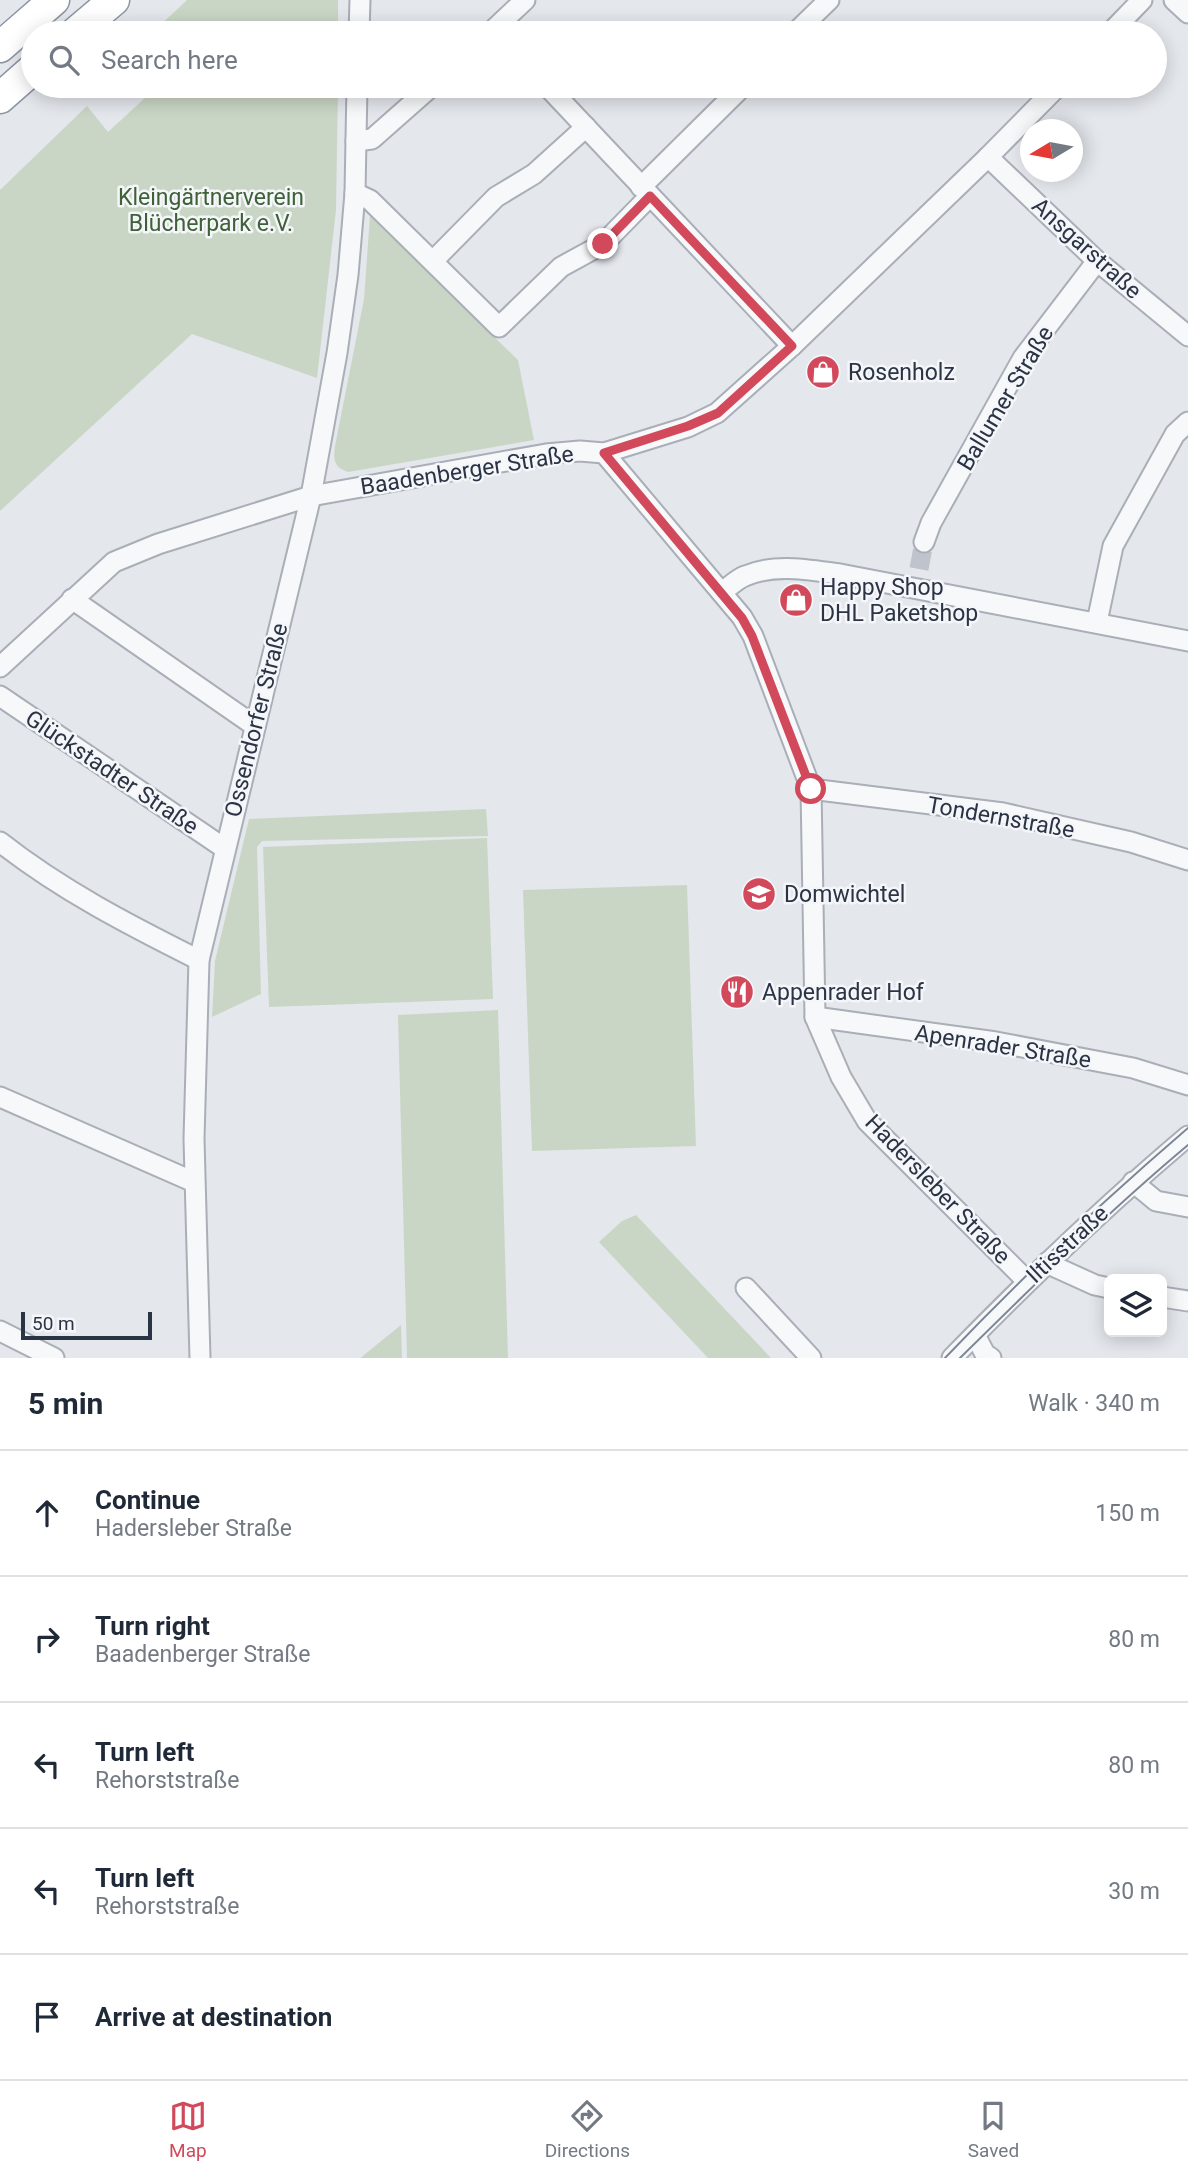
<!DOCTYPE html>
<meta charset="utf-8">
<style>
:root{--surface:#fff;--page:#f6f6f7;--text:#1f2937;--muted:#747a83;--line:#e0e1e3;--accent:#d1495b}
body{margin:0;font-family:Roboto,sans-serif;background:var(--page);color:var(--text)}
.controls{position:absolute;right:21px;bottom:21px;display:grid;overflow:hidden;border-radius:10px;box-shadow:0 4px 18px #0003}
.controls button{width:63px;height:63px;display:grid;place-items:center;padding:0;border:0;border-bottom:2px solid var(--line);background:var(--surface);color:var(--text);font:35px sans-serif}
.compass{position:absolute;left:1020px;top:119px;width:63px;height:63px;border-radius:50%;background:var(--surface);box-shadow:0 4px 18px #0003;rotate:260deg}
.scale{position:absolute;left:21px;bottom:18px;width:131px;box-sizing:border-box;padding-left:7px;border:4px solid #2b3445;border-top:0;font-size:19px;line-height:24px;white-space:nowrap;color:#2b3445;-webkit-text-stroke:5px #f4f6f9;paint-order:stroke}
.stop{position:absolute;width:21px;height:21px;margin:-16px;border:5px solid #d1495b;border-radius:50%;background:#fff}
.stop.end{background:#d1495b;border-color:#fff;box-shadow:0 2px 7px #0008}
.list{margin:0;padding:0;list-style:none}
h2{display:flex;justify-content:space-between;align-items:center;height:91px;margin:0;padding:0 28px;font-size:30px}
h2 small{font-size:23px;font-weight:400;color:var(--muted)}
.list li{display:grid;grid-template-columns:46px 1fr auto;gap:21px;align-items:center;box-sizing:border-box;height:126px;padding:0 28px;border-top:2px solid var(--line)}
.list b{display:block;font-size:26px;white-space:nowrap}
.list p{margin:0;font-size:23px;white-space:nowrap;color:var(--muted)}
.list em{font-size:23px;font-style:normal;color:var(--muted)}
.icon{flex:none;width:38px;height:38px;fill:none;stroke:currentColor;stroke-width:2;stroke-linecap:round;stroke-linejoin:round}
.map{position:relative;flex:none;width:1188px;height:1358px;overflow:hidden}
.search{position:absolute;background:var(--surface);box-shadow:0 4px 18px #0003;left:21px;right:21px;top:21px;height:77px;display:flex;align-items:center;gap:18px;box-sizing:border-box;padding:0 24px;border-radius:38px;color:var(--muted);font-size:26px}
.sheet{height:721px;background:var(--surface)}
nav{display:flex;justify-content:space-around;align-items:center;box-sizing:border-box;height:98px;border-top:2px solid var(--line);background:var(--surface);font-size:19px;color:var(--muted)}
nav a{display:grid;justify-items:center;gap:4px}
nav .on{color:var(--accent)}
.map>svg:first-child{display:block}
</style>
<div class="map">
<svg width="1188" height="1358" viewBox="0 0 1188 1358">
<rect width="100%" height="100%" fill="#e4e7ec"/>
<g fill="#c9d6c5">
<polygon points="187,0 338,0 338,33 156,33 154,31"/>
<polygon points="158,86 338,86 336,210 317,378 192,334 0,511 0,190 87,106 108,132"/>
<path d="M 370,216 L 518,360 L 534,440 L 348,472 C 334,468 333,459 335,446 L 364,299 Z"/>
<polygon points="486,809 488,836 262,841 257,847 261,994 212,1017 215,961 249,819"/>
<polygon points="487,838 493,999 269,1007 263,847"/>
<polygon points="687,885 696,1146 532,1151 523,890"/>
<polygon points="498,1010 508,1358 407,1358 398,1015"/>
<polygon points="636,1215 771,1358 708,1358 599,1242 622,1221"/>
<polygon points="401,1325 402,1358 361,1358 364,1355"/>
</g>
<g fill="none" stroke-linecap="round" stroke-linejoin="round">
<polyline stroke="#bfc3cb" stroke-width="19" stroke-dasharray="19 10" stroke-linecap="butt" points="919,569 924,542"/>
<g stroke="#a9aeb7" stroke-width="23">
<g id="minor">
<polyline points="1174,0 1188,13"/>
<polyline points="359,33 360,0"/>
<polyline points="490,33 525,0"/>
<polyline points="795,33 829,0"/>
<polyline points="1110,33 1142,0"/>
<polyline points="547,86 792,346"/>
<polyline points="356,141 372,139 432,86"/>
<polyline points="988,157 1097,261 1188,336"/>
<polyline points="641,187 743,86"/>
<polyline points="355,193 370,200 499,327 561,267 603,244 650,196"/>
<polyline points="433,261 496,197 534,174 586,127"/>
<polyline points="604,453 742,617 753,636 811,789 815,1017 841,1077 867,1121 1027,1281"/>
<polyline points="924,542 931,523 1023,358 1097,261"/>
<path d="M 722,592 C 729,587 737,579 745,576 C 775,563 809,570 840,574 L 1188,641"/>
<polyline points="72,599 255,726"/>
<polyline points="1097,622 1113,546 1175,434 1188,422"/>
<polyline points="0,667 114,562 158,544 311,496 546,454 580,451 604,453 688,427 717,413 792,346 988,157 1058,86"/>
<polyline points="0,696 224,848"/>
<polyline points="811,789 1003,813 1131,842 1188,860"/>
<path d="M 0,842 C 61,890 129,925 199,960"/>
<polyline points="815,1017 996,1042 1133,1068 1188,1085"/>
<polyline points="0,1097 194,1182"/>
<polyline points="1133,1182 1156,1201 1188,1207"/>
<polyline points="1048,1262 1053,1266 1095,1285 1109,1288"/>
<polyline points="746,1288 811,1358"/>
<polyline points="1162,1297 1188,1301"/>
<polyline points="0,1331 54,1358"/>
<polyline points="975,1335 985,1354 991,1358"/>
<polyline points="200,1358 194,1139 199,960 311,496 337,353 348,275 355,193 357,86"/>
<path d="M 952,1358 C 1028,1280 1105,1206 1188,1136"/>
</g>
</g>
<g stroke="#8b94a3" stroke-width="33">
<g id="highway">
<polyline points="75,33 114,0"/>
<polyline points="0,47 54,0"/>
<polyline points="0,98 33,69"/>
</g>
</g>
<use href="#minor" stroke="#f7f8fa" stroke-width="19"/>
<use href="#highway" stroke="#fff" stroke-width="30"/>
<g stroke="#7d8696" stroke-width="2">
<path d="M 945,1358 C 1022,1277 1103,1201 1188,1128"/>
<path d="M 960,1358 C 1034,1285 1108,1212 1188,1145"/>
</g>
</g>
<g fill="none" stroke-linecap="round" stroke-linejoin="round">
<polyline stroke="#d1495b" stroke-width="9" points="603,244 650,196 792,346 718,413 688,426 604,453 742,618 752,636 811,789"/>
</g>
<defs>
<g id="shop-disc" transform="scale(1.75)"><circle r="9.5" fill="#d1495b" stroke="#f4f6f9"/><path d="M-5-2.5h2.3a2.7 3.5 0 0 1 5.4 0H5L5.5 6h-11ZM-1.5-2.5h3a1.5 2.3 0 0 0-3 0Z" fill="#fff"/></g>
<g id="school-disc" transform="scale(1.75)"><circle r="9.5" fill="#d1495b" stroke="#f4f6f9"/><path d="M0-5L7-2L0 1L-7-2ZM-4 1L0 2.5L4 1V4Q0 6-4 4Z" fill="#fff"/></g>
<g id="restaurant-disc" transform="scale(1.75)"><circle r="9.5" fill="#d1495b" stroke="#f4f6f9"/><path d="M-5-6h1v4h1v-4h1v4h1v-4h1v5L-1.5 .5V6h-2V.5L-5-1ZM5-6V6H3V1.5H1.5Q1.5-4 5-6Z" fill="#fff"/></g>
</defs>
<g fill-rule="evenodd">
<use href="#shop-disc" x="823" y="372"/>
<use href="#shop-disc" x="796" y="600"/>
<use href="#school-disc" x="759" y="894"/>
<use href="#restaurant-disc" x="737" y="992"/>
</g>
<g text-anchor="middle" stroke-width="5" stroke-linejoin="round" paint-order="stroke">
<g font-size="23" fill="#3f6138" stroke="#f4f6f9">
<text x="211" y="205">Kleingärtnerverein<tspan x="211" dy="26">Blücherpark e.V.</tspan></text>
</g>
<g font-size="23" fill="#2b3445" stroke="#f4f6f9">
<text transform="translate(1087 248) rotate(42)" y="8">Ansgarstraße</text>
<text transform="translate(1005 398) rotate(-59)" y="8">Ballumer Straße</text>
<text transform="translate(467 470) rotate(-9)" y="8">Baadenberger Straße</text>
<text transform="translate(256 720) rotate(-76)" y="8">Ossendorfer Straße</text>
<text transform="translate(112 772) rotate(34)" y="8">Glückstadter Straße</text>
<text transform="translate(1001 817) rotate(10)" y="8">Tondernstraße</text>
<text transform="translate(1003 1046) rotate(9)" y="8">Apenrader Straße</text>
<text transform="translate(938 1189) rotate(46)" y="8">Hadersleber Straße</text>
<text transform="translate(1067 1244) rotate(-43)" y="8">Iltisstraße</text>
</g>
<g font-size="23" fill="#2b3445" stroke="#f4f6f9" text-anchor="start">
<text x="848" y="380">Rosenholz</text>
<text x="820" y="595">Happy Shop<tspan x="820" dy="26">DHL Paketshop</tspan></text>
<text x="784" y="902">Domwichtel</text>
<text x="762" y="1000">Appenrader Hof</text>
</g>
</g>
</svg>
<div class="controls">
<button><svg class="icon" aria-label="layers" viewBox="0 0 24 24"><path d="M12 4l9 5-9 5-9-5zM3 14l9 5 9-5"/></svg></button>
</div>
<svg class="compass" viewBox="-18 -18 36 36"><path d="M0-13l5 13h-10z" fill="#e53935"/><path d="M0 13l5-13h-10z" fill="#747a83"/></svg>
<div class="scale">50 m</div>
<div class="stop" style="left:811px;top:789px"></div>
<div class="stop end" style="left:603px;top:244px"></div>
<div class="search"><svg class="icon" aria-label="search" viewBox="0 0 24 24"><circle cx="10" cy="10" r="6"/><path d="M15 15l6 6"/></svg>Search here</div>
</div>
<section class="sheet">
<h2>5 min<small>Walk · 340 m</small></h2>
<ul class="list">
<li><svg class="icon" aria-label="ahead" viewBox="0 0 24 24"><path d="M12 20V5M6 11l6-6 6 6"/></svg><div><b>Continue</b><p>Hadersleber Straße</p></div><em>150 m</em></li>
<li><svg class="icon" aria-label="right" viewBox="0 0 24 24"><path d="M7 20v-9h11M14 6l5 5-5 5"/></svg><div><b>Turn right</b><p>Baadenberger Straße</p></div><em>80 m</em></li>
<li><svg class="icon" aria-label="left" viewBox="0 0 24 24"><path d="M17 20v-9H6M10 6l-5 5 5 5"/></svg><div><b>Turn left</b><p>Rehorststraße</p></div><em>80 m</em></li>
<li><svg class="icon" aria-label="left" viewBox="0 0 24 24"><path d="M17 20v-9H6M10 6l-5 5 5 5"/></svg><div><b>Turn left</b><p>Rehorststraße</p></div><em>30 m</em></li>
<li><svg class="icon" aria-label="arrive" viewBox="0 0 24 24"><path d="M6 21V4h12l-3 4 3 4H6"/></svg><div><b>Arrive at destination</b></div></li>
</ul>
</section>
<nav>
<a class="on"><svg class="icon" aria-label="map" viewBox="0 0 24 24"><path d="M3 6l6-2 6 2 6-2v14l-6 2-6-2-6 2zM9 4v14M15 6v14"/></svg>Map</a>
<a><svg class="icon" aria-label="directions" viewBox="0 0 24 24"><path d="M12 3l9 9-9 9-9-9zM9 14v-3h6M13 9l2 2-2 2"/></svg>Directions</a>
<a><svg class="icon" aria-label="saved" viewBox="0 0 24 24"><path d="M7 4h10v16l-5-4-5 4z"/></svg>Saved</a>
</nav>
